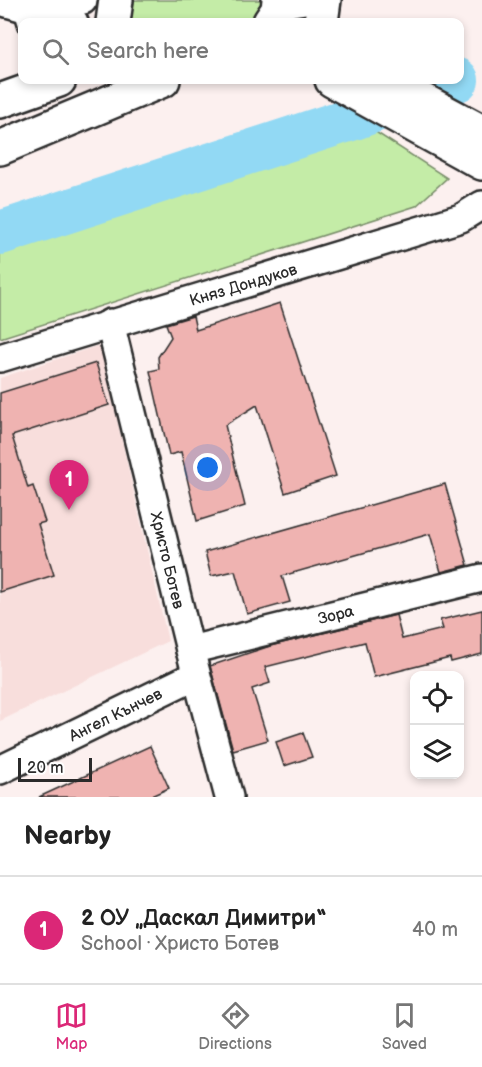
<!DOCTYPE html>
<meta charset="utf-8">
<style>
:root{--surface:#fff;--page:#f2f2f2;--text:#222;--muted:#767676;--line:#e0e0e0;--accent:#db2777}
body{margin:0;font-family:"Balsamiq Sans",sans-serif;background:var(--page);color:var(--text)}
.controls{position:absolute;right:18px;bottom:18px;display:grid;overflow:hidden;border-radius:12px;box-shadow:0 3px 9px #0003}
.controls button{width:54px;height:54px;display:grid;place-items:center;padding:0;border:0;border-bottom:2px solid var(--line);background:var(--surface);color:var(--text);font:30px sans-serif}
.scale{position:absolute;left:18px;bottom:15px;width:74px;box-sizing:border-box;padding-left:6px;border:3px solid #2b2b2b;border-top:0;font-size:16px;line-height:21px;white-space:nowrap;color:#2b2b2b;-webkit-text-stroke:4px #fff;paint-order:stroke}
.you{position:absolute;left:208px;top:468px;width:21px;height:21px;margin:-15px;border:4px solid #fff;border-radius:50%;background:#1a73e8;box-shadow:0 0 0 9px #1a73e833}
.badge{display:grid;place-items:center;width:39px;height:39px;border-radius:50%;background:var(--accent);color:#fff;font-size:20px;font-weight:700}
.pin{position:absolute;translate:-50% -50px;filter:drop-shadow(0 2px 3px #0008)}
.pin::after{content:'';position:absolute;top:32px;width:21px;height:18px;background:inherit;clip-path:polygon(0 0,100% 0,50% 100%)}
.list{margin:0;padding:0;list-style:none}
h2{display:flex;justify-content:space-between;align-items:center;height:78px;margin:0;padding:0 24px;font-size:26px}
h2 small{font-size:20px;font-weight:400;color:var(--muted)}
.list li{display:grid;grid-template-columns:39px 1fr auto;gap:18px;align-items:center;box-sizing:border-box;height:108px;padding:0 24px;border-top:2px solid var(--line)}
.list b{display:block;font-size:22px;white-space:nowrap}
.list p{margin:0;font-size:20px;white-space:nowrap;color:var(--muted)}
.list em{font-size:20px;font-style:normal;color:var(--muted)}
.icon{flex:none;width:33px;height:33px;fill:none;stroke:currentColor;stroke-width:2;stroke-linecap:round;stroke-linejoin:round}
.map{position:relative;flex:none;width:482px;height:797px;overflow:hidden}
.search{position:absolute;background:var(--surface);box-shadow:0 3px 9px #0003;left:18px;right:18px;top:18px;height:66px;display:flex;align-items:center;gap:15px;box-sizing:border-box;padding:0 21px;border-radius:12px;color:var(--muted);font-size:22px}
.sheet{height:186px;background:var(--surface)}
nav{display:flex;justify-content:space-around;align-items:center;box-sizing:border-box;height:84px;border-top:2px solid var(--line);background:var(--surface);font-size:16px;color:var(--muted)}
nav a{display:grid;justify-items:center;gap:3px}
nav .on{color:var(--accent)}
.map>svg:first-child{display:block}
</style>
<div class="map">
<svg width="482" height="797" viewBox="0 0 482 797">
<rect width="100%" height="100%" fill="#fcf0ef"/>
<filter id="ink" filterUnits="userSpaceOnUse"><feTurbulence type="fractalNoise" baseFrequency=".0167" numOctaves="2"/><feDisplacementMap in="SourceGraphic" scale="12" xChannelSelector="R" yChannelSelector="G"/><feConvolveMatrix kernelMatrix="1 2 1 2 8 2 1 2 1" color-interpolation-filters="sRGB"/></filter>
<g filter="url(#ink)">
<polygon fill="#f8dedc" points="100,345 168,641 0,721 0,378"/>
<g fill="#c4eca7" stroke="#788c69" stroke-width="1.5">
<polygon points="134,0 263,0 256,15 248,22 131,22"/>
<polygon points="354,118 447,178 416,206 0,338 0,233"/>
</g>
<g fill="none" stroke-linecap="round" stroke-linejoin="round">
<polyline stroke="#92d9f4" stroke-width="44" points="0,233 354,118 457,80"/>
</g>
<g fill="#efb3b1" stroke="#2b2b2b" stroke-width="1.5">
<polygon points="280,303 336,476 285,493 257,405 225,425 245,506 197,521 181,452 169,455 150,371 159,369 158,357 171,337 166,324 193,316 196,330"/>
<polygon points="96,363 109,405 12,436 28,488 33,486 45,522 38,524 54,575 0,592 0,393"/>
<polygon points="445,484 468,565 441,572 430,534 282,576 290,602 247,614 235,571 211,576 205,552"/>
<polygon points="482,610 482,654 451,662 450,658 374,677 365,642 265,667 270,683 252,689 268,740 233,750 210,666 270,646 396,615 402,639 443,629 440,620"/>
<polygon points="303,733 312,757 284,766 276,742"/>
<polygon points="150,746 169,788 149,797 39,797"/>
</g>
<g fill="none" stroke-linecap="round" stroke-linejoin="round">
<g stroke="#2b2b2b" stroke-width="32">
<g id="minor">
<polyline points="0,1 74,22"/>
<polyline points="33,4 83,0"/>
<polyline points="280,4 305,0"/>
<path id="s1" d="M 110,323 L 190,650 L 229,797"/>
<path id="s2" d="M 0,358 L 461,218 L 482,205"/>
<path id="s3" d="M 190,650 L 482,578"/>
<path id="s4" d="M 0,770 L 196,675"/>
</g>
</g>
<g stroke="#2b2b2b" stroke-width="38">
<g id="tertiary">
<polyline points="31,9 35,22"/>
<polyline points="113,22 116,0"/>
<polyline points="270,22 278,10 279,0"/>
<polyline points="321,22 324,0"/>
<polyline points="332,80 482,163"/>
<polyline points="385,80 482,132"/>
<polyline points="0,101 59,80"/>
<polyline points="0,148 163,80"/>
</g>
</g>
<use href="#minor" stroke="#fff" stroke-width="27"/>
<use href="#tertiary" stroke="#fff" stroke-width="33"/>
</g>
</g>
<g text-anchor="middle" stroke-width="5" stroke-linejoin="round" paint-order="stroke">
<g font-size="16" fill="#2b2b2b" stroke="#fff">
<text dy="6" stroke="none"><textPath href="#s2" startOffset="254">Княз Дондуков</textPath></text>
<text dy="6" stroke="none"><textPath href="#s1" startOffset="244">Христо Ботев</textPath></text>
<text dy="6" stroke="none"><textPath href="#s3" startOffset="150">Зора</textPath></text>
<text dy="6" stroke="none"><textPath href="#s4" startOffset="128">Ангел Кънчев</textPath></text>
</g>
</g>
</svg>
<div class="controls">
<button><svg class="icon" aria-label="locate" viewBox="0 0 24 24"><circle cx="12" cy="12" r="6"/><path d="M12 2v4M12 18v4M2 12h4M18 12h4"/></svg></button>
<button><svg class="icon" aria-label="layers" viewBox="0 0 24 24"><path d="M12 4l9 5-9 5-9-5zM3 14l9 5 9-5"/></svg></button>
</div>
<div class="scale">20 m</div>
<div class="you"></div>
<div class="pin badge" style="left:69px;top:510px">1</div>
<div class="search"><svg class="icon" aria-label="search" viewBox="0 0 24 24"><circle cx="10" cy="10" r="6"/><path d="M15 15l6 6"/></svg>Search here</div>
</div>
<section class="sheet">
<h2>Nearby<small></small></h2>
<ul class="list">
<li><span class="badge">1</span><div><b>2 ОУ „Даскал Димитри“</b><p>School · Христо Ботев</p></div><em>40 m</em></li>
</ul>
</section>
<nav>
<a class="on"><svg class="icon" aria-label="map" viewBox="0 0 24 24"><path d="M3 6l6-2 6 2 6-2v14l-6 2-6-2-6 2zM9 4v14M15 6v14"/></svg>Map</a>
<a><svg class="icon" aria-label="directions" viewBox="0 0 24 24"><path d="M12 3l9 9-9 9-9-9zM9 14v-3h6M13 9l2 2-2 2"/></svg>Directions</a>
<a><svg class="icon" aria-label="saved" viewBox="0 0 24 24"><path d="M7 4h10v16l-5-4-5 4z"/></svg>Saved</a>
</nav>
